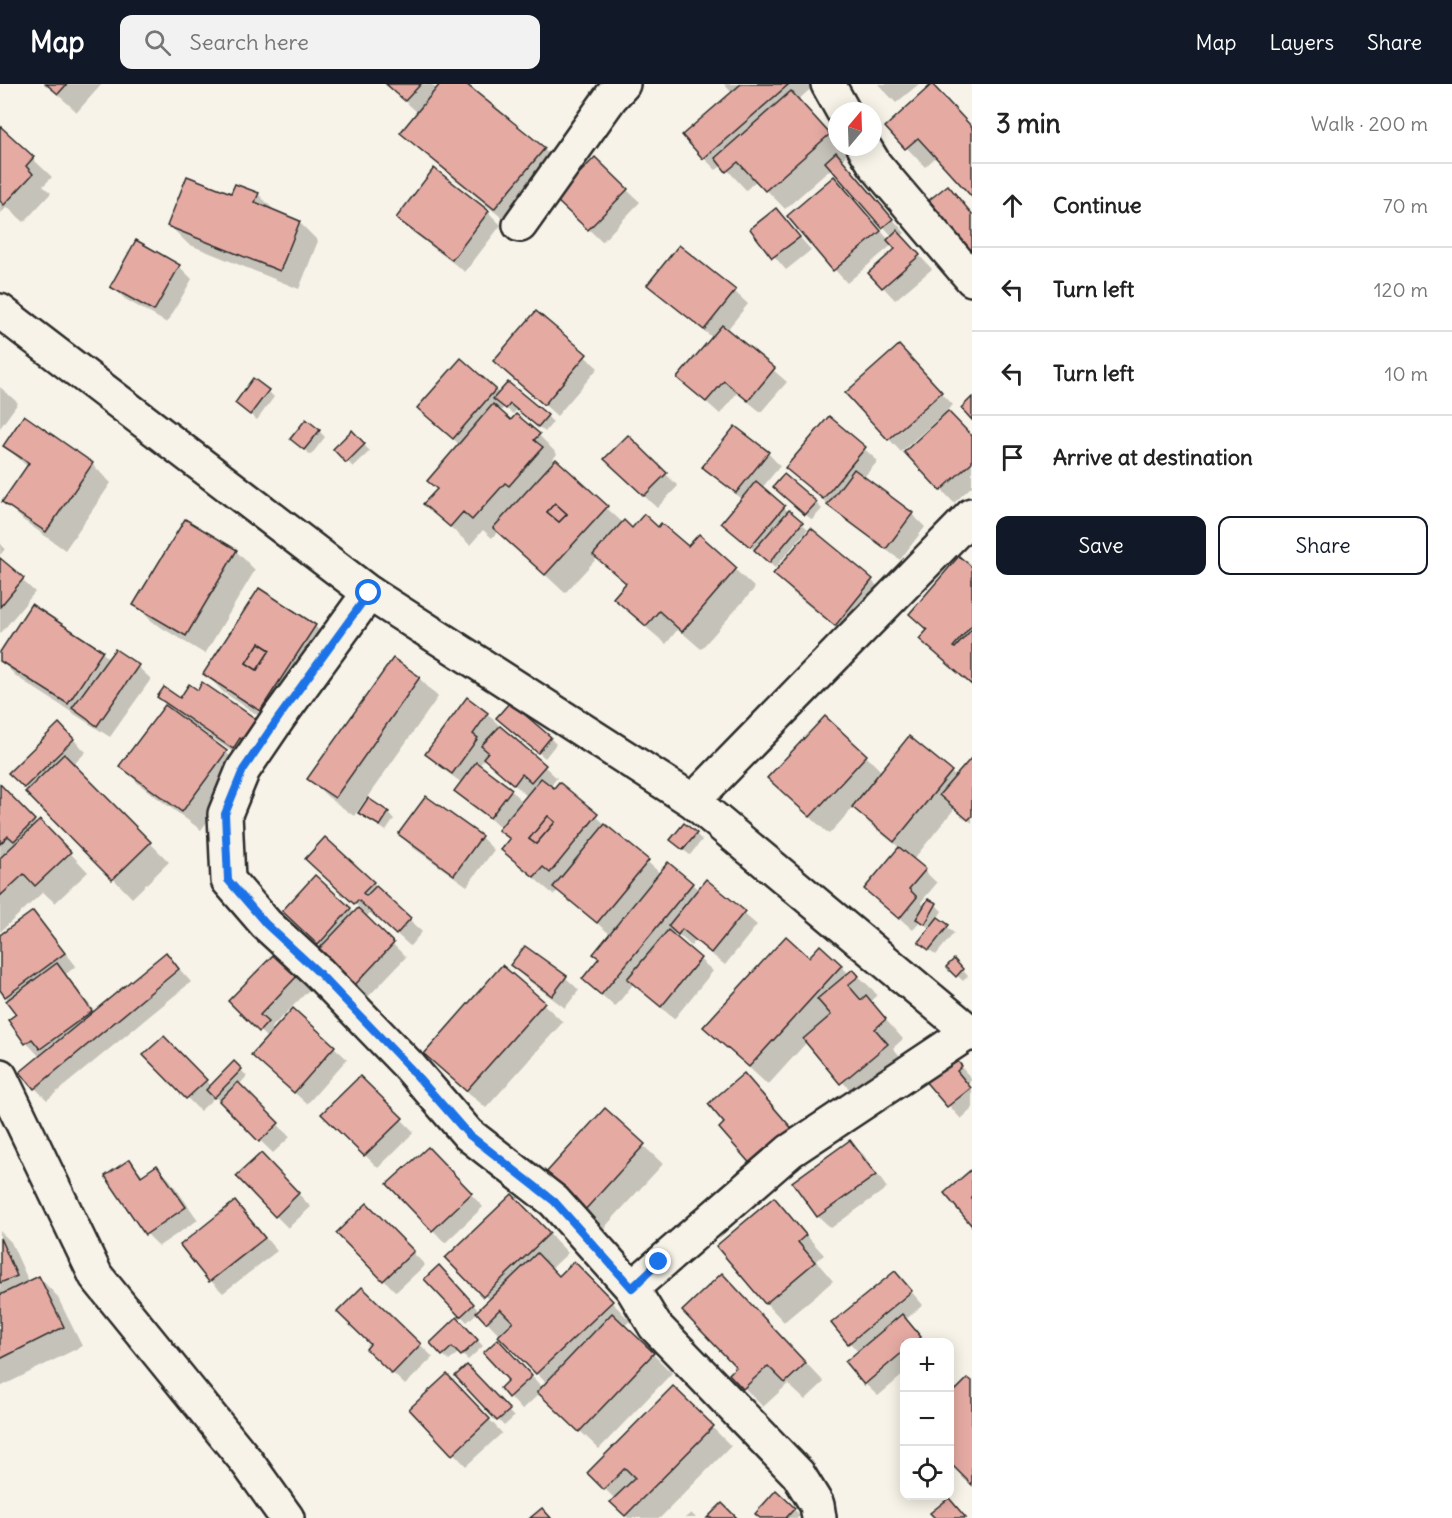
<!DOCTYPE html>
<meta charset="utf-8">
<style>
:root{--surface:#fff;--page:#f2f2f2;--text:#222;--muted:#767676;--line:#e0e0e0;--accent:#111827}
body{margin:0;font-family:Delius,sans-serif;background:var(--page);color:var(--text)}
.controls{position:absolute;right:18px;bottom:18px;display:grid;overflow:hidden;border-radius:12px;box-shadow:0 3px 15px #0003}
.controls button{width:54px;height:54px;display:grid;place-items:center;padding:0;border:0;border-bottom:2px solid var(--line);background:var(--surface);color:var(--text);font:30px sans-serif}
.compass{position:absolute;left:828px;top:18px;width:54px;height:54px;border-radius:50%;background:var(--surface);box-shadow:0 3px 15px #0003;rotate:19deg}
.stop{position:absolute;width:18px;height:18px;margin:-14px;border:4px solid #1a73e8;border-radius:50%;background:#fff}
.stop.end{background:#1a73e8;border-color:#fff;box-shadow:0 2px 6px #0008}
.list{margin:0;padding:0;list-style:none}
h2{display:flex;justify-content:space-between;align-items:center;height:78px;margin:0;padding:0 24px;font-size:26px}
h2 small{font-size:20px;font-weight:400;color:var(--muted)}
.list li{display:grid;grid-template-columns:39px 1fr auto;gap:18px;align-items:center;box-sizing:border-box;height:84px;padding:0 24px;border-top:2px solid var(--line)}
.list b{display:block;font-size:22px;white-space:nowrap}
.list em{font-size:20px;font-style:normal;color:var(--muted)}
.actions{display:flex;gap:12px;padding:18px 24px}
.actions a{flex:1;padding:14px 0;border:2px solid var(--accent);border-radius:12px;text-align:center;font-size:21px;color:var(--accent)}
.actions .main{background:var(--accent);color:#fff}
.icon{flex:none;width:33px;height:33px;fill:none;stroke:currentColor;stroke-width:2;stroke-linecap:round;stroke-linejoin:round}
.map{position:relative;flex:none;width:972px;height:1434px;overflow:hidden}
header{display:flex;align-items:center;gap:36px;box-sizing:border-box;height:84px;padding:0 30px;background:var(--accent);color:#fff}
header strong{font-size:28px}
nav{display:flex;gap:33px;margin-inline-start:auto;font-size:21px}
.search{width:420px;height:54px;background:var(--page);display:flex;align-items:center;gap:15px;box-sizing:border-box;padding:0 21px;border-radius:12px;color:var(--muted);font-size:22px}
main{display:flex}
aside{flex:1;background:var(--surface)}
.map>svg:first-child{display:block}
</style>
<header>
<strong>Map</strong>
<div class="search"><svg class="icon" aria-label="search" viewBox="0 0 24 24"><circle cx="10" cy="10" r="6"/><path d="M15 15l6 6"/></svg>Search here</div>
<nav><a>Map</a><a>Layers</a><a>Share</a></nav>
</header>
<main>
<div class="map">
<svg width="972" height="1434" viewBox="0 0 972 1434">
<rect width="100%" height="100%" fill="#f7f3e8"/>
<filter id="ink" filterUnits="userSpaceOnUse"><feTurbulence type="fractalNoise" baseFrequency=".0167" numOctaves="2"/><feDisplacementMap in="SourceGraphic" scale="12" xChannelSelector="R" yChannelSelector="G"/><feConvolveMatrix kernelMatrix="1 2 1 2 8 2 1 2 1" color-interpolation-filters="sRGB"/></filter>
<g filter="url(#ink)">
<g fill="#0003" fill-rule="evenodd">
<polygon points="46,0 102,0 77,28"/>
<polygon points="386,0 432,0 437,6 442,0 464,0 544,65 562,84 513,143 421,67 402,49 418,29"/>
<polygon points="724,0 816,0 798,16 837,58 837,63 841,63 847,70 841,76 905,149 901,152 932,185 895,216 883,203 897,165 893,160 847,199 835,186 789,132 834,94 889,156 892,152 832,84 785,125 757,96 746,106 723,81 716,86 704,74 732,9"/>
<polygon points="878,0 919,0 896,19"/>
<polygon points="933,1 972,43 972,111 937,72 925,83 887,43"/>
<polygon points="0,44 52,93 43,102 51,109 24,138 7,123 0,130"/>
<polygon points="434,86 488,128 501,141 465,188 410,146 398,134"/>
<polygon points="627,106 640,118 602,158 557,115"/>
<polygon points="258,110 277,129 299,138 318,157 299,205 188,160 169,141 232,111"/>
<polygon points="776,126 811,166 786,186 752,146"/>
<polygon points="680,163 735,208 748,220 727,246 787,298 761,328 737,309 720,330 679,294 713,254 662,213 649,200"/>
<polygon points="179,182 192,195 167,239 125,215 112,202"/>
<polygon points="536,229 598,284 557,332 495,277"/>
<polygon points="461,276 500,310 547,332 553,338 545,348 517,325 513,330 504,323 500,328 511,338 539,351 557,370 553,375 623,439 632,446 658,445 689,464 699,452 755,504 701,565 678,545 666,560 634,533 615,514 626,500 598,473 565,509 498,447 492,454 483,446 470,461 425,420 438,406 460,361 432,336"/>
<polygon points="911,276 953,321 946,327 972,354 972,402 954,419 906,368 943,334 941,332 901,368 889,355"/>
<polygon points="0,303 18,319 0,344"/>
<polygon points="268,307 274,313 257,336 243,325"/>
<polygon points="24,333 92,380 111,399 65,466 23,436 4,417 28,383 5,362"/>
<polygon points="829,334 878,377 863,394 912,430 925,443 900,476 842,433 787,384"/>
<polygon points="319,347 325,353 311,371 298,361"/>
<polygon points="352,349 370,367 353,383 335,365"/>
<polygon points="628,353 678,402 657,424 619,388"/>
<polygon points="768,369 780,382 762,404 808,445 775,484 723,439 743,416 704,383"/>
<polygon points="781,409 816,419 822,425 812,436"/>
<polygon points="185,437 236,467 255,486 205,570 154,539 135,521"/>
<polygon points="811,446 872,497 891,515 855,559 793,509 775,490"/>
<polygon points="0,459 5,465 0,471"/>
<polygon points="0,476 35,508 0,550"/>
<polygon points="972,485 972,602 921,555 928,547 911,530"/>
<polygon points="260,506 315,542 334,561 279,645 223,608 205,589"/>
<polygon points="115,567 138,583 151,595 110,653 17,593 0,576 0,571 102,568 109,575"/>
<polygon points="419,594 438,613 354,732 328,713 309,695"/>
<polygon points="159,613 181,616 264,642 246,677 195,642 193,644 226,668 245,687 201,746 140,701 121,682 166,621"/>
<path d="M 487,630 L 557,694 L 550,703 L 554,706 L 560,700 L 661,790 L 668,780 L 699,806 L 706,797 L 757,841 L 725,881 L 695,857 L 691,862 L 676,848 L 673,852 L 713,887 L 674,935 L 634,899 L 615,923 L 584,895 L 600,874 L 611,851 L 558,806 L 554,811 L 522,784 L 503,765 L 511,756 L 500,746 L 502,744 L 468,719 L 456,707 L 462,699 L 440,683 L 427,670 ZM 485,674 L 528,713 L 523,718 L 511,706 L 479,682 Z"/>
<polygon points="504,639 550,654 556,660 545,674"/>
<polygon points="59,641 86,668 73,681 169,778 132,814 11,689"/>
<polygon points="866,672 882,688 951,688 956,693 972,675 972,739 955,724 913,776 937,799 921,818 925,823 936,821 942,827 937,835 954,849 936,871 920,858 931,845 920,837 913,846 866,805 900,764 872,742 854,723 829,750 788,713"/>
<polygon points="0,702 38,741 59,757 88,788 55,819 43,808 0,848"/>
<polygon points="427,714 481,753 494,766 467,802 412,763 400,750"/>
<polygon points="360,729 388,729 394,735 386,747"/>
<polygon points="696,750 702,756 690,771 678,762"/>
<polygon points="319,788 373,799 422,848 410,862 371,827 366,834 406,873 366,915 330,881 322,863 296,840 315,793 355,830 360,824"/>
<polygon points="33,829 45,842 76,882 66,890 95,928 166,870 191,898 47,1016 35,1004 40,973 27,959 18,930 0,904 0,853"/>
<polygon points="525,864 566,894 579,906 565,924 525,894 512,881"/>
<polygon points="278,869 312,903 271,944 274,947 334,963 347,975 307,1020 266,983 268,955 230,917"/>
<polygon points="954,877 968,892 963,897 948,883"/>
<polygon points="841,882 849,890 853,887 872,905 877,911 870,918 903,955 893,964 906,979 860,1017 807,958 768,1001 705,943"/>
<polygon points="503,883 563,938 486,1024 445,988"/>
<polygon points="164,954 212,1003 234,979 247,992 239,1001 290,1053 273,1069 215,1013 200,1027 146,972"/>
<polygon points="951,972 972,995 968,1000 972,1005 972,1025 961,1035 926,996"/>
<polygon points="360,994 414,1048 378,1084 324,1030"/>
<polygon points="605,1026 663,1080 604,1144 566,1109"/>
<polygon points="850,1058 863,1070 887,1104 831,1144 818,1132"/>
<polygon points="130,1077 144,1092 157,1083 170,1096 198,1136 159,1162 147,1150"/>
<polygon points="440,1077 483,1123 445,1159 433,1146"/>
<polygon points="273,1083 311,1123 288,1144 276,1132"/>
<polygon points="774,1115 824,1171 816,1177 833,1197 784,1238 766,1219"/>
<polygon points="235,1119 277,1167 223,1209 211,1197"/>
<polygon points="367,1122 425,1181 396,1208 338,1149"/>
<polygon points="531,1131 568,1169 551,1185 559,1193 574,1179 630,1237 624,1242 672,1289 599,1365 540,1309 522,1326 502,1304 510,1296 510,1270 543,1304 547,1300 478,1228 467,1238 426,1195 439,1183 479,1227 490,1217 447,1174"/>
<polygon points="0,1147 11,1158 29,1198 39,1193 57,1212 82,1262 0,1303"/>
<polygon points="895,1189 923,1221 905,1236 926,1258 904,1258 904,1290 878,1312 865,1300 859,1269 833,1240"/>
<polygon points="362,1205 433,1273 405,1301 368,1265 372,1260"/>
<polygon points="741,1210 824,1298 805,1316 788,1300 763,1323 731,1290 738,1283"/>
<polygon points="457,1235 483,1262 468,1276 459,1268 449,1277 432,1259"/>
<polygon points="467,1283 514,1333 504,1342 457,1292"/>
<polygon points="972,1299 972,1399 950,1378 950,1310 954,1305 956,1308"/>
<polygon points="460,1304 502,1349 466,1382 411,1325"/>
<polygon points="673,1304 731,1362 660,1434 628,1434 613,1418 615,1415 589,1389"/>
<polygon points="776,1408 800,1431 797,1434 761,1434"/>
<polygon points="691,1429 696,1434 685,1434"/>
</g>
<g fill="#e5aba3" stroke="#2b2b2b" stroke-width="1.5" fill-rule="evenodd">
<polygon points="46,0 67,0 58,10"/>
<polygon points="386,0 421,0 405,17"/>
<polygon points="440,0 466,0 545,64 494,125 400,49"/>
<polygon points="741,0 789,0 703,75 682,51"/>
<polygon points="932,0 972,43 972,113 918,54 905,65 885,43"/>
<polygon points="791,7 830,50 765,107 738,78 726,88 715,74"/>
<polygon points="0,42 34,73 26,82 33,90 4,121 0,117"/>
<polygon points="836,68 893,135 882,144 825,78"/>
<polygon points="595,73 628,105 588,146 555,115"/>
<polygon points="434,84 489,127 452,176 396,134"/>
<polygon points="187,92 231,109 235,100 259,109 255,118 300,137 280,187 167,142"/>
<polygon points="834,92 881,147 833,187 787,132"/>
<polygon points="948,101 972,130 972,166 970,167 929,116"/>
<polygon points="776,124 800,153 772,174 750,145"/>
<polygon points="897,146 920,171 882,204 868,189 895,165 887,156"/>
<polygon points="136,156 180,181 154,227 110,203"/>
<polygon points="679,161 736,206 704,246 647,201"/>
<polygon points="536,227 587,270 544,321 493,277"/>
<polygon points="722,241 775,284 748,317 724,297 706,318 677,294"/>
<polygon points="899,261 942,308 888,356 845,309"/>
<polygon points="461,274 496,305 453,355 417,324"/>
<polygon points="253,294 269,306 250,331 235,319"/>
<polygon points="508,298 548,331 538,343 510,320 506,325 493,315"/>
<polygon points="972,313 972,336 961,324"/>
<polygon points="493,320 511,336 516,330 540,350 534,356 543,363 509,402 505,399 472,436 463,428 450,443 423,420 437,405 427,397"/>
<polygon points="948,327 972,352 972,378 940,407 904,368"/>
<polygon points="24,331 93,379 46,448 2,418 29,379 3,362"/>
<polygon points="829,332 866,363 823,415 785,384"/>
<polygon points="306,335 320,346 304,366 290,355"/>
<polygon points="735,342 769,368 736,409 702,383"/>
<polygon points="352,346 365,360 346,379 333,365"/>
<polygon points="628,351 667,389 644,412 604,375"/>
<path d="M 556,375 L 608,422 L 545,491 L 493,444 ZM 555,419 L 567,430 L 559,438 L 547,428 Z"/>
<polygon points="854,385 913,429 886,465 827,421"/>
<polygon points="784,390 817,418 805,431 773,403"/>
<polygon points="756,397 785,422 750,463 721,439"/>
<polygon points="555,419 567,430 559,438 547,428"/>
<polygon points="789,426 803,438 769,479 754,466"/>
<polygon points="644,430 658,443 661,439 688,462 699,450 737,484 682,548 659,527 646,542 613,514 626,499 593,471 624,436 632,444"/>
<polygon points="185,435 237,466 186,552 133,521"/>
<polygon points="811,444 873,495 835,542 773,490"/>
<polygon points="959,472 972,483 972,541 953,563 955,564 972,545 972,601 919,555 927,546 909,530"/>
<polygon points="0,474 24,494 0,523"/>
<path d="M 259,504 L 316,541 L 260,627 L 203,590 ZM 259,559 L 270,566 L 257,586 L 246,579 Z"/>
<polygon points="31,520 103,567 68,620 0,577 0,568"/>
<polygon points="259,559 270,566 257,586 246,579"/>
<polygon points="115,565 139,581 97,642 72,624"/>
<polygon points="393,574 420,593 335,714 307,695"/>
<polygon points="202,598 265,641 251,662 240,654 233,665 157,613 164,603 180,614 189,600 198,606"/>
<polygon points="467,613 488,629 473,650 478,654 452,690 425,670"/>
<polygon points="510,618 551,653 538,669 496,634"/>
<polygon points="165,621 227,667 182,728 119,682"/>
<polygon points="825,632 867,671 810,733 767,694"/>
<polygon points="59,639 74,655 24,704 8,689"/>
<polygon points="500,642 546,681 531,698 522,690 514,701 483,674 488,668 481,662"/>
<polygon points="909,652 952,687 894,758 852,723"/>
<polygon points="64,670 151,758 112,796 25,708"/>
<polygon points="972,673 972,732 968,736 939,711"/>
<polygon points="476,678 512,705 490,734 454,707"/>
<path d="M 541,694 L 554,704 L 559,698 L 598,730 L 550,789 L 543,783 L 534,793 L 501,766 L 510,755 L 498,746 ZM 548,732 L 555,738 L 536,760 L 529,755 Z"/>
<polygon points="0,700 35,736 14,757 8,752 0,760"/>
<polygon points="426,712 482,752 454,791 398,750"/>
<polygon points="368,714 389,728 380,742 358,729"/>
<polygon points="548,732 555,738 536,760 529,755"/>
<polygon points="40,736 71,768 35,802 24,790 0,812 0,774"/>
<polygon points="684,739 697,749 683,766 670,756"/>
<polygon points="605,740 649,776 597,839 553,803"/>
<polygon points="325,753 374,798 363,809 366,812 376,802 411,834 396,851 358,816 354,820 305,775"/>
<polygon points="899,763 926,785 909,805 917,813 899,835 864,805"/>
<polygon points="668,778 693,799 601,911 582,895 599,874 593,870"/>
<polygon points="315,791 351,824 318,861 282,827"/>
<polygon points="706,795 745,827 711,869 682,845 678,851 668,842"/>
<polygon points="928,815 937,819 925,840 916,835"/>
<polygon points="358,824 394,859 353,903 316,868"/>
<polygon points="33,827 65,869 5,913 0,906 0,851"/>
<polygon points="938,833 949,841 929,866 918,858"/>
<polygon points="668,846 701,874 661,923 627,895"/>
<polygon points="786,852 809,873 820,861 842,881 749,983 703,943"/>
<polygon points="525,862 567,892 552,912 510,881"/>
<polygon points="278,866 300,889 260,931 268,938 259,948 228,917"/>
<polygon points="166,868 179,885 34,1005 20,988"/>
<polygon points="954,875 963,885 956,893 946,883"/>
<polygon points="57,879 92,927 40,965 32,955 25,960 8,936 16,930 6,917"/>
<polygon points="502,881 545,918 466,1007 424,970"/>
<polygon points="853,885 859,892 848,901 861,916 866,911 886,935 875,945 888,960 840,1000 803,955 831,931 817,915"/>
<polygon points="293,924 335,962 294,1009 251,971"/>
<polygon points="164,952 207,996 186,1015 143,971"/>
<polygon points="951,970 962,982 957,987 971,1004 947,1023 924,996"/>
<polygon points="234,977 242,985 214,1014 206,1006"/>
<polygon points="744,989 794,1047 753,1083 719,1044 724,1039 708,1020"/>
<polygon points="360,992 403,1034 364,1072 321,1030"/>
<polygon points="238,998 279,1039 259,1058 219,1017"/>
<polygon points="605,1024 645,1060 584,1127 545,1090"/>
<polygon points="850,1056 876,1091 817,1133 792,1098"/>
<polygon points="428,1063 472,1109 432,1147 387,1100"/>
<polygon points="261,1069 299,1109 275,1133 236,1092"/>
<polygon points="130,1075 141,1092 157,1081 186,1123 145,1151 105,1092"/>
<polygon points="972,1085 972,1142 944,1109"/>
<polygon points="512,1110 550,1149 483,1213 445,1174"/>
<polygon points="774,1113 806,1151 798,1158 815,1178 765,1220 716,1162"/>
<polygon points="235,1117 265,1154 209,1198 180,1161"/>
<polygon points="367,1119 414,1167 383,1197 336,1149"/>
<polygon points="0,1154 17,1192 0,1199"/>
<polygon points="537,1169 559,1192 574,1177 613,1217 536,1290 498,1252 513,1238 500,1225 486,1239 476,1228"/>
<polygon points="439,1181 474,1220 460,1233 424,1195"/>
<polygon points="895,1187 912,1207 848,1260 831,1239"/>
<polygon points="722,1189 806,1279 785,1299 768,1282 743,1305 729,1290 736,1283 682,1227"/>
<polygon points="39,1192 64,1243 0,1275 0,1211"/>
<polygon points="362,1203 421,1260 392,1290 366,1265 370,1260 337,1228"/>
<polygon points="612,1229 654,1269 579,1348 537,1308"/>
<polygon points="902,1230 921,1253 915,1258 904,1258 904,1267 864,1301 845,1278"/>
<polygon points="457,1233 478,1256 461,1272 452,1263 442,1272 430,1259"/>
<polygon points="498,1255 532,1292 508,1314 500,1304 508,1296 483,1269"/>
<polygon points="467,1281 510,1326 497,1337 455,1292"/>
<polygon points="447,1290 490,1335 452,1371 409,1325"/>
<polygon points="968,1294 972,1297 972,1401 950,1379 950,1308 954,1303 956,1306"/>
<polygon points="673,1302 714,1342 625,1432 610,1418 635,1394 625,1384 604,1406 587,1389"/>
<polygon points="776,1406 795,1424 786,1434 760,1434 755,1430"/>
<polygon points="949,1414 966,1434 935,1434 930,1429"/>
<polygon points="722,1419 737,1434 707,1434"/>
<polygon points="542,1424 551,1434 530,1434"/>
</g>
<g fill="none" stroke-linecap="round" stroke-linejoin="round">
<g stroke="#2b2b2b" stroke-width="38">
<g id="minor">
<polyline points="828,0 843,27"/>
<polyline points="864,63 875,81 972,195"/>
<polyline points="520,141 611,13 623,0"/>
<polyline points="0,227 369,509 693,717 972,950"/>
<polyline points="369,509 279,633 243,686 225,730 228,796 266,840 318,888 410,983 468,1050 554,1117 632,1204 655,1242 798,1390 817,1421 819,1434"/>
<polyline points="693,717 972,431"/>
<polyline points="0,992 96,1192 247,1378 287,1434"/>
<polyline points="632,1204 790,1067 972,946"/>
</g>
</g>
<use href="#minor" stroke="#f7f3e8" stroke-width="33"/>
</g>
</g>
<g fill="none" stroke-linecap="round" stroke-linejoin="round" filter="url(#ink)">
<polyline stroke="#1a73e8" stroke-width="8" points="369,509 279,633 243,686 225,730 228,796 266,840 318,888 410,984 468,1050 554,1117 632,1204 659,1178"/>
</g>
</svg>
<div class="controls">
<button>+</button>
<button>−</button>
<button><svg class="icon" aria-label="locate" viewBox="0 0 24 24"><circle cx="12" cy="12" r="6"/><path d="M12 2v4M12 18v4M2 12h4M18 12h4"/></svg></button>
</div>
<svg class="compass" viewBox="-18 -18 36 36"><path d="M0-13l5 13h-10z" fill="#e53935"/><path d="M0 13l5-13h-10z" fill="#767676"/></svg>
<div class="stop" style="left:369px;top:509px"></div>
<div class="stop end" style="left:659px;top:1178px"></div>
</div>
<aside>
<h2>3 min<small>Walk · 200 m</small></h2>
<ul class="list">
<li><svg class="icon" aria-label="ahead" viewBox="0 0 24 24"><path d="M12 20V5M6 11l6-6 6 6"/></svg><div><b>Continue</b></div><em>70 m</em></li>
<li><svg class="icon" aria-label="left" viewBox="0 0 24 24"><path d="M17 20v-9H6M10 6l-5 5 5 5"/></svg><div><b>Turn left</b></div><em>120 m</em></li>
<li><svg class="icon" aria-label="left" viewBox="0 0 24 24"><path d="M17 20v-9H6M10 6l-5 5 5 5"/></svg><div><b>Turn left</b></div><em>10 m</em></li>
<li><svg class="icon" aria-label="arrive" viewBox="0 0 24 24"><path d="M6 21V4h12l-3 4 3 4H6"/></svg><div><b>Arrive at destination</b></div></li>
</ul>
<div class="actions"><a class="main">Save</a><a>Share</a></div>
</aside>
</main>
